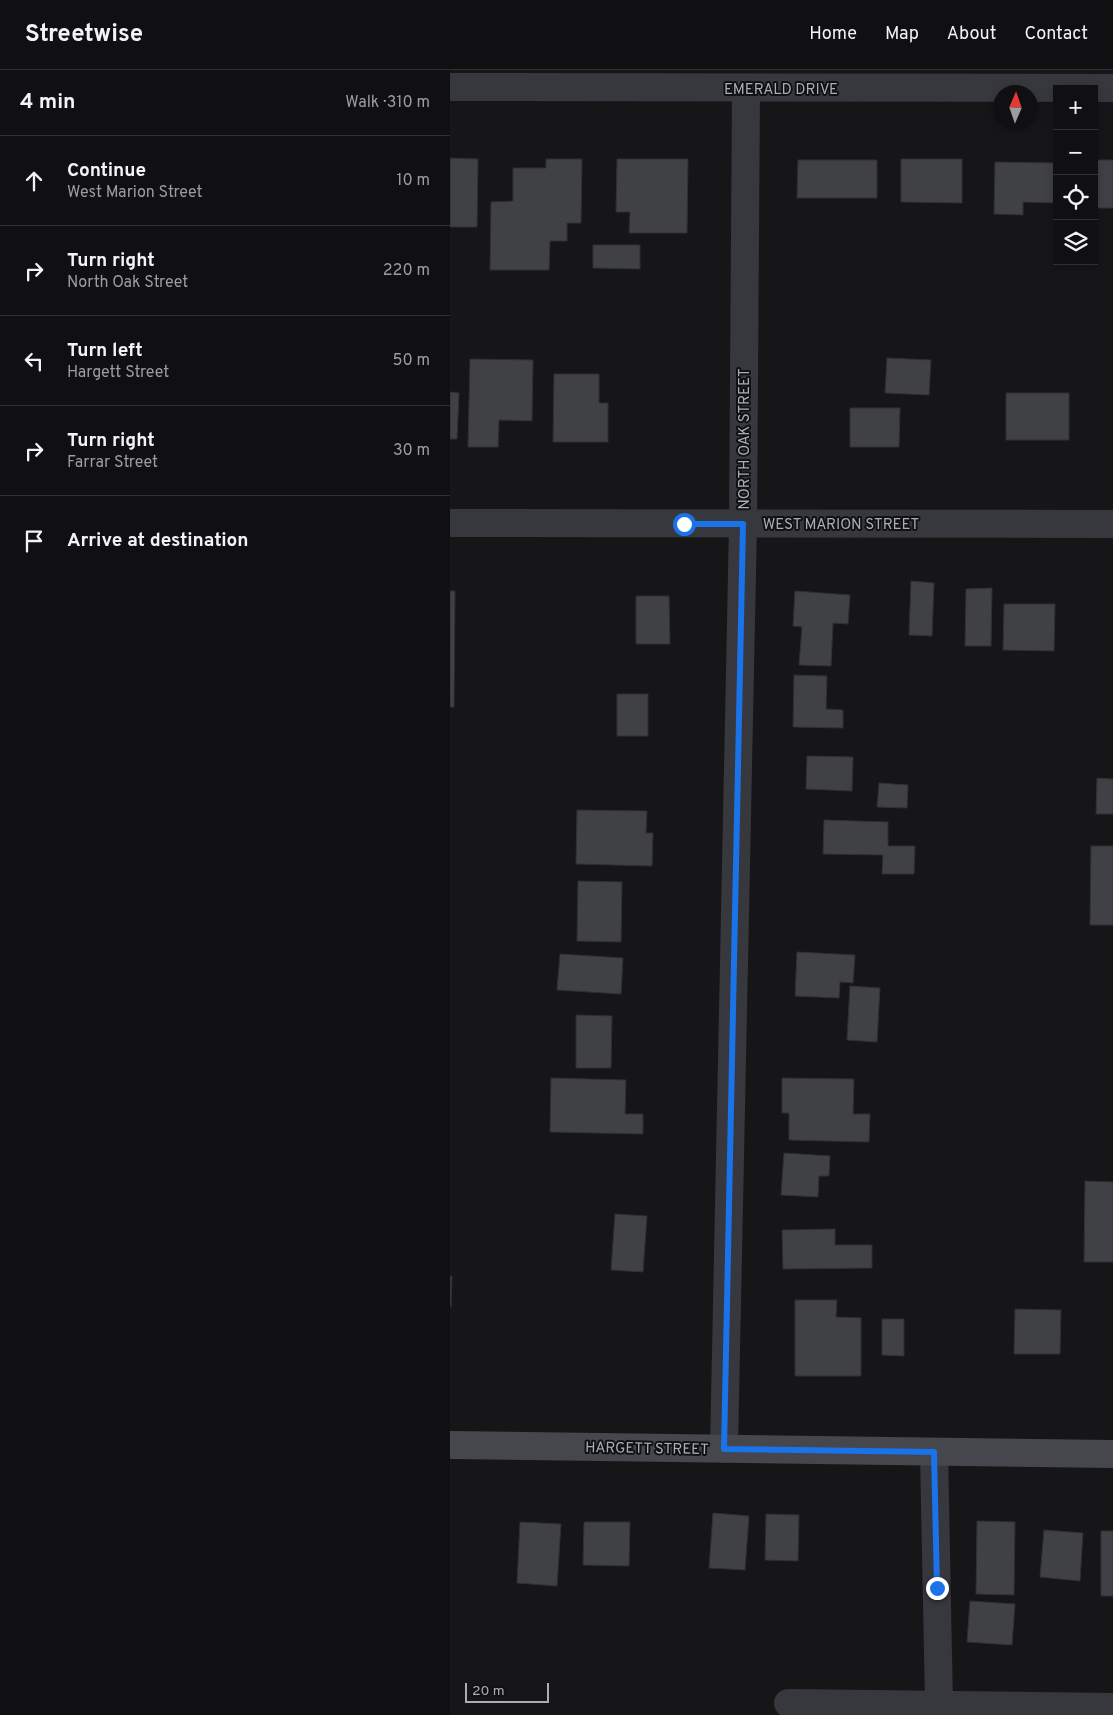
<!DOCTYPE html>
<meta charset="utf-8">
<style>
:root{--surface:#101012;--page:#1e1e20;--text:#f1f3f6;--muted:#9c9d9f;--line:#303032}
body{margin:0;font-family:Overpass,sans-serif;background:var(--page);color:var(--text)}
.controls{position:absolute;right:15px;top:15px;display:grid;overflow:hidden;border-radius:0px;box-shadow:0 2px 8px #0003}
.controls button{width:45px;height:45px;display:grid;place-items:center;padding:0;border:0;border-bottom:1px solid var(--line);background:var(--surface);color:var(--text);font:25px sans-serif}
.compass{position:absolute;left:543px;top:15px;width:45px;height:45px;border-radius:50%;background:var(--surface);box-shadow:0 2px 8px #0003;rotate:2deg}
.scale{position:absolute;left:15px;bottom:12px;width:84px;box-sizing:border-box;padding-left:5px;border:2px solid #a8adb8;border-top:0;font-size:14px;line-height:18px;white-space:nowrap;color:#a8adb8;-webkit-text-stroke:4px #111113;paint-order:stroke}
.stop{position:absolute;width:15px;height:15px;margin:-11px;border:4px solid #1a73e8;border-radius:50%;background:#fff}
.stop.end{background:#1a73e8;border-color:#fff;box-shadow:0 1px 5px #0008}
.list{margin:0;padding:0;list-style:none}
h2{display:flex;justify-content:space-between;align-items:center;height:65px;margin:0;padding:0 20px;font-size:21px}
h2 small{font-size:16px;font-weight:400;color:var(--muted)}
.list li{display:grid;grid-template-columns:32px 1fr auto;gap:15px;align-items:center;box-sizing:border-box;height:90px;padding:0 20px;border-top:1px solid var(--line)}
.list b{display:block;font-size:19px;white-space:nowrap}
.list p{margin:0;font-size:16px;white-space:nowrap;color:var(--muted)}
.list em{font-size:16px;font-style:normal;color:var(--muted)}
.icon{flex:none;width:28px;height:28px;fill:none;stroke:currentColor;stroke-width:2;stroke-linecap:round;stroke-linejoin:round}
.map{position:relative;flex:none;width:663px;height:1645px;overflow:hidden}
header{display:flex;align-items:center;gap:30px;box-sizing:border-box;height:70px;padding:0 25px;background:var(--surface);border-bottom:1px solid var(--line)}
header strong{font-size:24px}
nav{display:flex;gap:28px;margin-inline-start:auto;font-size:18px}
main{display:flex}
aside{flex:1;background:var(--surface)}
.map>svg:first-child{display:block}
</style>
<header>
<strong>Streetwise</strong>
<nav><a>Home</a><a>Map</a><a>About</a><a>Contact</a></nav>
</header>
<main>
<aside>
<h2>4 min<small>Walk · 310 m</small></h2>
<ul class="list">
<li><svg class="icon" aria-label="ahead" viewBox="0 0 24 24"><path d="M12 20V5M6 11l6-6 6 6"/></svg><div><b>Continue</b><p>West Marion Street</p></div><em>10 m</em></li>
<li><svg class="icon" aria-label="right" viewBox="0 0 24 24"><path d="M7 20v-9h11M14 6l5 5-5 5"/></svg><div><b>Turn right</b><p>North Oak Street</p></div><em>220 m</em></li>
<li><svg class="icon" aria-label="left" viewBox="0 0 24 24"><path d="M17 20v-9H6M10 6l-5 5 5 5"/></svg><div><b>Turn left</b><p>Hargett Street</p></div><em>50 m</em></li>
<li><svg class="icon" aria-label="right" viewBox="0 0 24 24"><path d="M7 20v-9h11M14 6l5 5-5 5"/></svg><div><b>Turn right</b><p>Farrar Street</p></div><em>30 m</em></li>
<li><svg class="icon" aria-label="arrive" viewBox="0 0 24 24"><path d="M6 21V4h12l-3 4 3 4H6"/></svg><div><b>Arrive at destination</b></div></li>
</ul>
</aside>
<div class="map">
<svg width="663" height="1645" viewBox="0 0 663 1645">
<rect width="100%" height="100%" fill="#161618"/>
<g fill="#404145" stroke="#303034">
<polygon points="0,88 28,89 27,157 0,157"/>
<polygon points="96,89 132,89 131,153 117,153 117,171 100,171 99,200 40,200 41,132 63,131 63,98 96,98"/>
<polygon points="167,89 238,89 237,163 179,163 180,142 166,142"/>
<polygon points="451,89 512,89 512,133 451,132"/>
<polygon points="348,90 427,90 427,128 347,128"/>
<rect x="644" y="90" width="19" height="48"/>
<polygon points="545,92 607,93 607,133 573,132 573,145 544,144"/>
<polygon points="143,175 190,175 190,199 143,198"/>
<polygon points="437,288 481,290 479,325 435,323"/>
<polygon points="20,289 83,290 82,351 49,350 48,377 18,377"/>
<polygon points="104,304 149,304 149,333 158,333 158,372 103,372"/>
<polygon points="0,322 9,323 7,369 0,369"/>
<rect x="556" y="323" width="63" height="47"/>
<polygon points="400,338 450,338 449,377 400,377"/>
<polygon points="461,511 484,513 482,566 459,565"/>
<polygon points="542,518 541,576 515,576 516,519"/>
<polygon points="0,521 5,521 4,637 0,637"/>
<polygon points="345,521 400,525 398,554 383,553 381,596 349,595 352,557 343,556"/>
<polygon points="186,526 219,526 220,574 186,574"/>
<polygon points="554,534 605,534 604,581 553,580"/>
<polygon points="344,605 377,606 376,639 393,640 393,658 343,657"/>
<rect x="167" y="624" width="31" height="42"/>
<polygon points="357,686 403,687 402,721 356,719"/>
<polygon points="647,708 663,709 663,744 646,744"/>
<polygon points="429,713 458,715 457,738 427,737"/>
<polygon points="127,740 197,741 196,763 203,763 202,796 126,794"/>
<polygon points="374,750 438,752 438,776 465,776 464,804 432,804 433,785 373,784"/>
<polygon points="641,776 663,776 663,855 640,855"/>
<polygon points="128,811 172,812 171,872 127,871"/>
<polygon points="347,882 405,885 403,913 390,912 389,928 345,926"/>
<polygon points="110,884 173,888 171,924 107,920"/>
<polygon points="400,916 430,918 427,972 397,970"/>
<polygon points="126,945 162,946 161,998 126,998"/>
<polygon points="101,1008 176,1010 175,1044 193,1044 193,1064 100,1062"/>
<polygon points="332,1008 404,1009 403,1044 420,1044 419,1072 339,1070 339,1043 332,1043"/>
<polygon points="334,1083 380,1086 379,1106 369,1106 368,1127 331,1125"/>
<polygon points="635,1111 663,1112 663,1192 634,1192"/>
<polygon points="165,1144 197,1146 193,1202 161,1200"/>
<polygon points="385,1159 385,1175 422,1175 422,1198 333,1199 332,1160"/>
<polygon points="0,1206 2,1206 1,1237 0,1237"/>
<polygon points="345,1230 387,1230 386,1247 411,1248 411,1306 345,1306"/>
<polygon points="565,1239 611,1240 610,1284 564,1284"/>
<polygon points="432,1249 454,1249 454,1286 432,1285"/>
<polygon points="263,1443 299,1446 295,1500 259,1498"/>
<polygon points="316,1444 349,1445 348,1491 315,1490"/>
<polygon points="527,1451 565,1452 564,1525 526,1524"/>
<polygon points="70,1452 111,1454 107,1516 67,1513"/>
<polygon points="134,1452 180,1452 179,1496 133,1495"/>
<polygon points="594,1460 633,1463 630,1511 590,1507"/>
<rect x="651" y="1461" width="12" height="65"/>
<polygon points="520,1531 565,1534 562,1575 517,1572"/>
</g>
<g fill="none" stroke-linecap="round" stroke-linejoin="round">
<g stroke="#37383d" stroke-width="28">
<polyline points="0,17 663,18"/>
<polyline points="0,453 663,454"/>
<polyline points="274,1379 293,454 296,19"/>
<polyline points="484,1382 489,1635"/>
<polyline points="338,1633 663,1637"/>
</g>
<polyline stroke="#45474d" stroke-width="28" points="0,1375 663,1384"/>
</g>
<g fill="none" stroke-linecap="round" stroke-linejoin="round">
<polyline stroke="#1a73e8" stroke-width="6" points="234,454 293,454 274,1379 484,1382 487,1518"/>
</g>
<g text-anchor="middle" stroke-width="4" stroke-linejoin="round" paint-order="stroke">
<g font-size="15" fill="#a8adb8" stroke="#111113">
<text x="331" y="24">EMERALD DRIVE</text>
<text transform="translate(294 369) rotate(-90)" y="5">NORTH OAK STREET</text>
<text x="391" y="459">WEST MARION STREET</text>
<text transform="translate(197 1378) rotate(1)" y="5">HARGETT STREET</text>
</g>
</g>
</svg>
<div class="controls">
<button>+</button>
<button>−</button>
<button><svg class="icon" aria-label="locate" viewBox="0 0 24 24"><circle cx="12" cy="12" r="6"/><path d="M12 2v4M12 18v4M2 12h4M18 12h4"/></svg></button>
<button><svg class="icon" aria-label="layers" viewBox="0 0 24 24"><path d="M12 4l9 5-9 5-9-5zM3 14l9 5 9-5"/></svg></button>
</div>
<svg class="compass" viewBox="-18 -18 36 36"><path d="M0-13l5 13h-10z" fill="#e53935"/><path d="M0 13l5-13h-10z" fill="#9c9d9f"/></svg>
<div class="scale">20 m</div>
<div class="stop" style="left:234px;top:454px"></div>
<div class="stop end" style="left:487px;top:1518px"></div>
</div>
</main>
